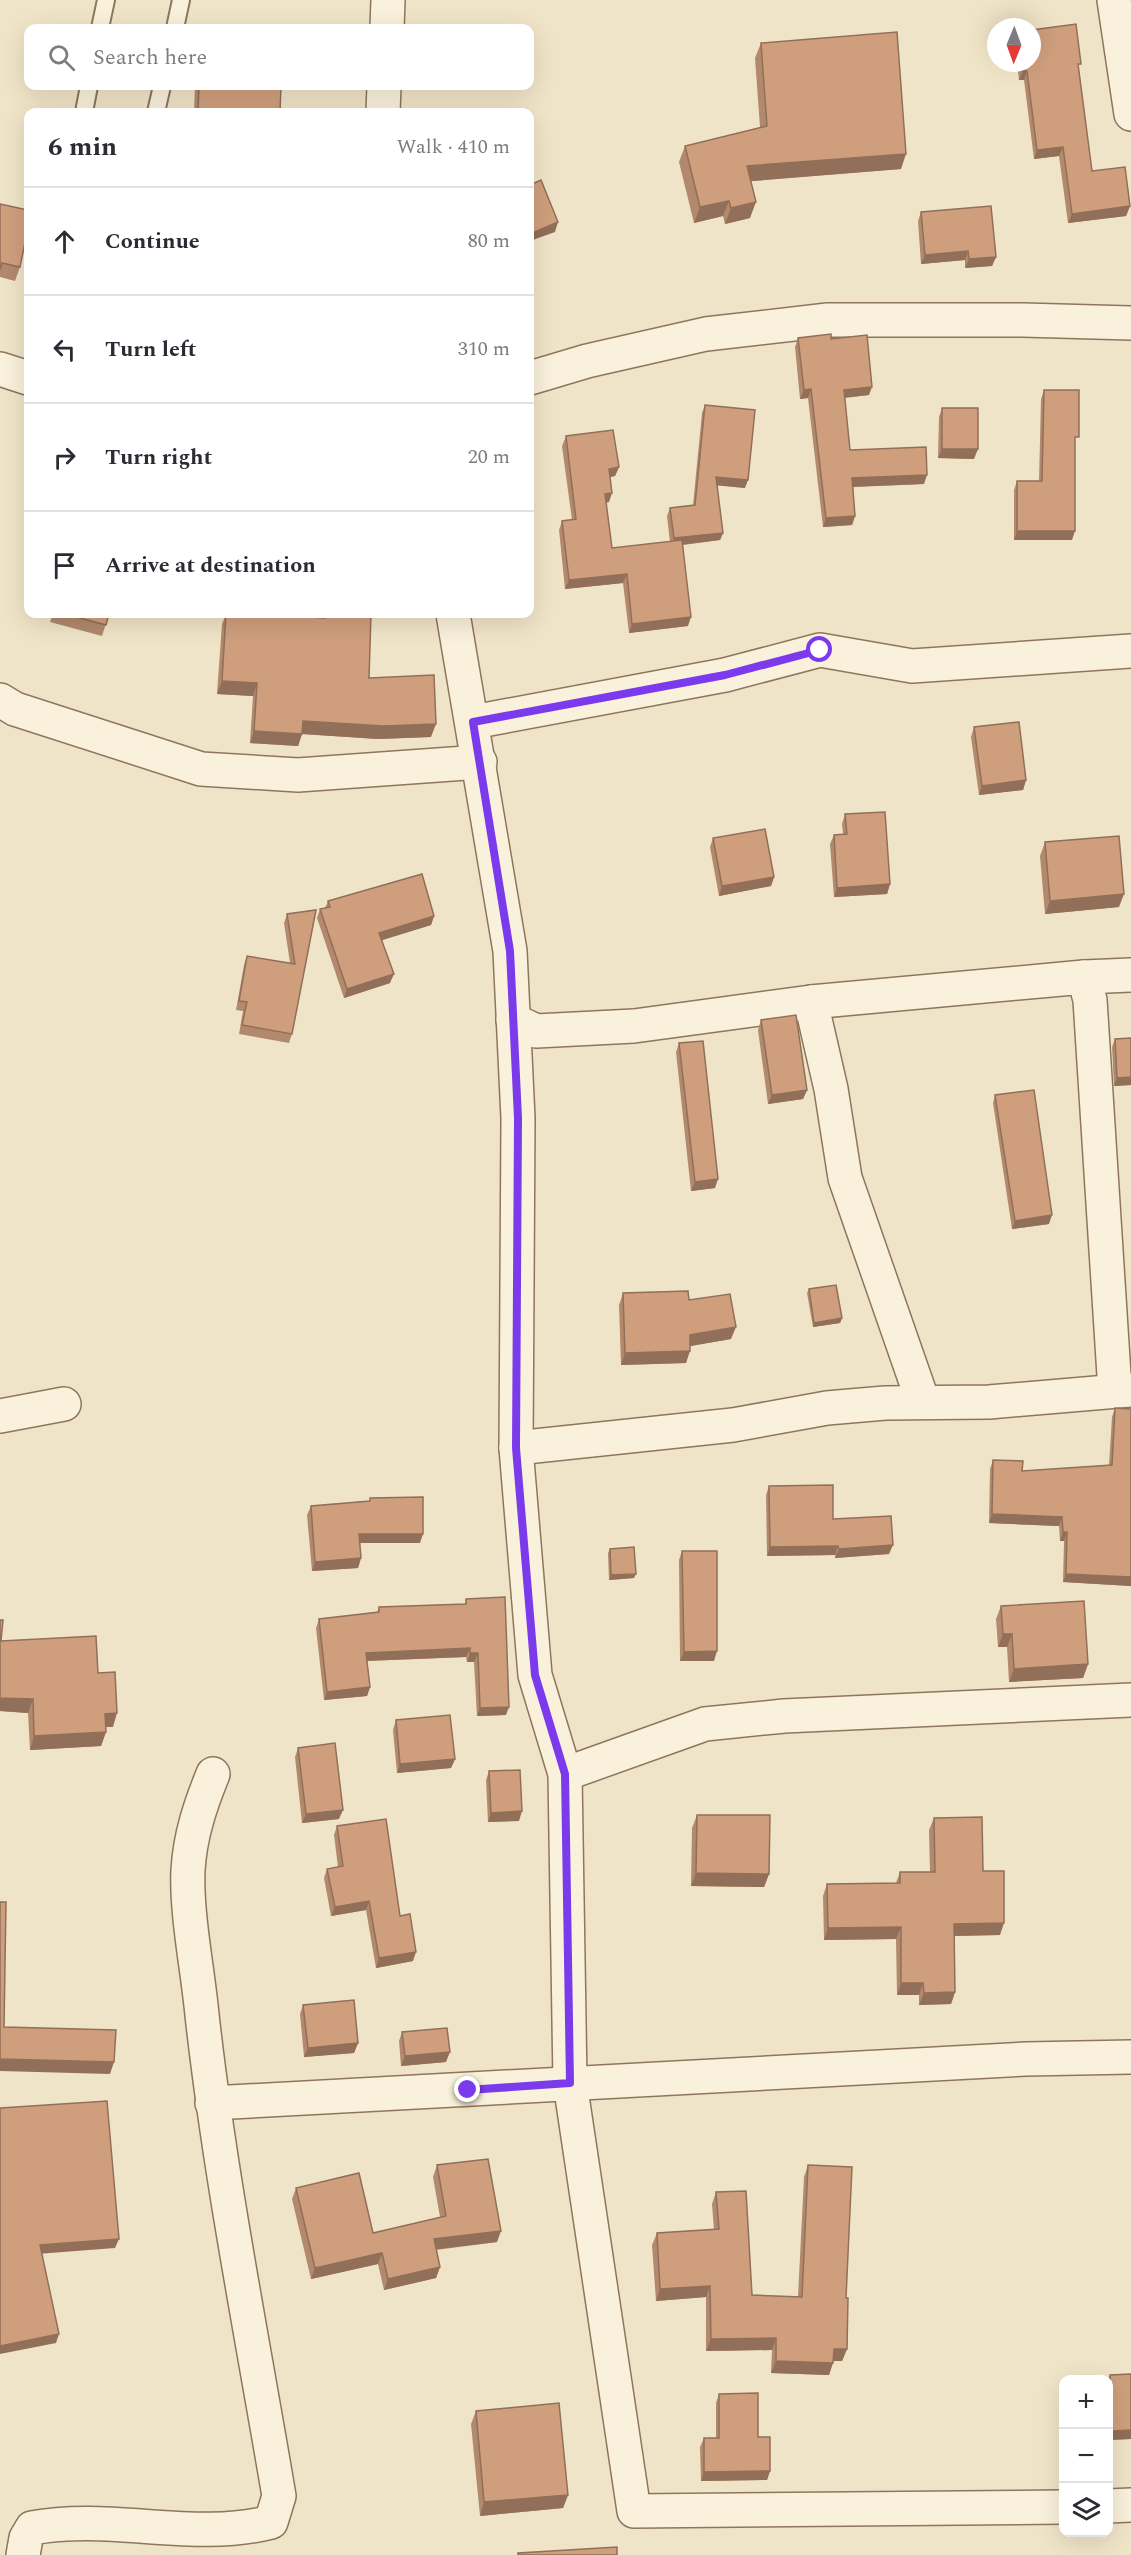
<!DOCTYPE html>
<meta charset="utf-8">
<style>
:root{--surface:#fff;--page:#f2f2f3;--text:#2b2b33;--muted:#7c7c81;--line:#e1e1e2}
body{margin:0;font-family:Spectral,serif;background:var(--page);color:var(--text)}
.controls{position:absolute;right:18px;bottom:18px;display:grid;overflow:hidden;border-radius:12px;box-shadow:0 6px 24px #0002}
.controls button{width:54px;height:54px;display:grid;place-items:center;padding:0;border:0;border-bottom:2px solid var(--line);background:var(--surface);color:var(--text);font:30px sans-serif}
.compass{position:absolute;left:987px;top:18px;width:54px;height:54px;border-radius:50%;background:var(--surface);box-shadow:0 6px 24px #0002;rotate:181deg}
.stop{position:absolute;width:18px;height:18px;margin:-14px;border:4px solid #7c3aed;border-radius:50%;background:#fff}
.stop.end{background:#7c3aed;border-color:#fff;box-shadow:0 2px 6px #0008}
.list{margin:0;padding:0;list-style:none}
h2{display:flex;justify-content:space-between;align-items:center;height:78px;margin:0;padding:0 24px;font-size:26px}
h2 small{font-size:20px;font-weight:400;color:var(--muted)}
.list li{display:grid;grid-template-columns:39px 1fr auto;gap:18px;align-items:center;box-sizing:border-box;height:108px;padding:0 24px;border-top:2px solid var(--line)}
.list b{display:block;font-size:22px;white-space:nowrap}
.list em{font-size:20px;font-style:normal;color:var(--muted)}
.icon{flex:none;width:33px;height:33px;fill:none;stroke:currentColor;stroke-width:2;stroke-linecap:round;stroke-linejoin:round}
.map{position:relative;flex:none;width:1131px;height:2555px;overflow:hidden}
.search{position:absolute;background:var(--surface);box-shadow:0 6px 24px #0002;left:24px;top:24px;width:510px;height:66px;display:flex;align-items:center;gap:15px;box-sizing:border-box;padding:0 21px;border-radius:12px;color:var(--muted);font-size:22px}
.panel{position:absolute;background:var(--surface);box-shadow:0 6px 24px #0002;left:24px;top:108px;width:510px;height:510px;border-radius:12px}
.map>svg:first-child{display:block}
</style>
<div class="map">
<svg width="1131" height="2555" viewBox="0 0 1131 2555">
<rect width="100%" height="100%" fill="#f0e4c8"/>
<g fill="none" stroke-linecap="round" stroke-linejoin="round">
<g stroke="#8d765c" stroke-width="20">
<g id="lane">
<polyline points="100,28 106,0"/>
<polyline points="175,28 181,0"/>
<polyline points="84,112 89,86"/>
<polyline points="156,112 162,86"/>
</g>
</g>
<g stroke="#8d765c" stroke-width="36">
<g id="street">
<polyline points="1114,0 1131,114"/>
<polyline points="387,28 388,0"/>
<polyline points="383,112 384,86"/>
<polyline points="0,369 28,378"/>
<polyline points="530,378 587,361 706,334 828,320 1023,320 1131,323"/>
<polyline points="453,614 510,951 518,1118 516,1448 535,1675 565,1774 570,2083 634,2511 1064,2507"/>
<polyline points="0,700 15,709 201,769 298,775 480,762"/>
<polyline points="473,722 725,675 820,650 912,666 1131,651"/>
<polyline points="1084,977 1131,975"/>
<polyline points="811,1002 831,1089 845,1178 923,1402"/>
<polyline points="513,1020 536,1031 634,1026 811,1002 1084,977 1090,1000 1115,1391"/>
<polyline points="0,1416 64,1404"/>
<polyline points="516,1448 733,1425 827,1408 885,1403 989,1402 1131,1390"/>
<polyline points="565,1774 705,1724 784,1716 1131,1700"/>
<polyline points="212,2103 1026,2059 1131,2057"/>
<polyline points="1108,2506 1131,2505"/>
<path d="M 23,2555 L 26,2538 L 32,2528 C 110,2513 196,2542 271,2522 L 279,2496 C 252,2336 220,2176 202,2015 C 198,1971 186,1914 188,1870 C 190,1836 200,1806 213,1774"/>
</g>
</g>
<use href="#lane" stroke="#faf1dc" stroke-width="16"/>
<use href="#street" stroke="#faf1dc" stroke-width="33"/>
</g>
<g fill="#b2896c">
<polygon points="761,43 901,169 751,181 750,218 725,224 723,216 694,223 679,162 685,146 760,127 755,58"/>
<polygon points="1017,63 1032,63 1079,70 1092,171 1130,206 1126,216 1068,223 1059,156 1034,159 1024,80 1019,80"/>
<polygon points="195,86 281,86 280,112 194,112"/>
<polygon points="0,204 20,267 15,281 0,277"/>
<polygon points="921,212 996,257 992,266 965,268 965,260 921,264 918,221"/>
<polygon points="798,338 831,339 869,395 845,398 850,450 924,484 853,487 855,516 852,525 823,527 808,398 800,399 795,347"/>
<polygon points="1044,390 1075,447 1072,540 1014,540 1014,490 1017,481 1039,481 1041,399"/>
<polygon points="705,405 745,488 717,485 723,533 720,540 683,545 688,626 629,633 623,583 565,589 559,530 562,521 572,520 562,446 566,436 619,467 615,476 610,477 609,502 606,503 612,548 670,542 667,516 670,508 693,505 702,413"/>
<polygon points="942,408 974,459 938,458 939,417"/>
<polygon points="53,614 109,614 102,636 50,622"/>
<polygon points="226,614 259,614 321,618 322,614 371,614 369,678 431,737 378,739 302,734 298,746 250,743 253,696 217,694 222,624"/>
<polygon points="974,727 1026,780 1023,790 979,795 971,737"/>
<polygon points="845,814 890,884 887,894 834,897 830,844 834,835 843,834 842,824"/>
<polygon points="713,838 774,877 771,886 719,896 710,847"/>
<polygon points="1045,842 1119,907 1045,914 1040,856"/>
<polygon points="328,901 434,916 431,925 382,940 390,983 344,998 317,918 320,909 325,908"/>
<polygon points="316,910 292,1034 289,1043 239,1034 243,1011 236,1010 244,965 247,956 290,963 284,923 287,914"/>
<polygon points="761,1020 807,1090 803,1099 768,1104 758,1030"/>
<polygon points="1115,1039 1131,1085 1114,1086 1112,1047"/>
<polygon points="679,1043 715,1188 691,1191 676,1052"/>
<polygon points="995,1095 1049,1224 1012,1229 993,1103"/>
<polygon points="809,1289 842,1318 840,1323 813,1327 807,1293"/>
<polygon points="623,1293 689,1300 731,1339 690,1346 686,1363 621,1365 619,1305"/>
<polygon points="1115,1408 1131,1586 1063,1582 1064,1541 1060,1541 1059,1526 989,1523 990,1469 993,1460 1022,1471 1109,1465 1112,1417"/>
<polygon points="769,1486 833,1519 889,1554 835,1558 835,1555 767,1556 766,1495"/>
<polygon points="370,1498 420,1543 360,1543 361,1558 358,1568 312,1571 307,1515 311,1506 369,1501"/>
<polygon points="610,1549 634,1578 609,1580 608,1553"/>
<polygon points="682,1551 714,1661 680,1661 679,1560"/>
<polygon points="466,1599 506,1715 477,1716 474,1662 467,1662 466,1657 367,1661 370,1687 367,1696 324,1700 316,1628 319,1619 377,1612 379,1607 465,1604"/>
<polygon points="1001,1606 1088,1664 1083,1678 1009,1682 1007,1647 998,1647 996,1619"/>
<polygon points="0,1620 1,1641 98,1673 113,1727 106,1727 106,1732 101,1746 30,1750 28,1713 0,1711"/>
<polygon points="396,1720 455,1759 451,1768 397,1773 393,1730"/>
<polygon points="298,1748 339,1819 302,1823 295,1757"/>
<polygon points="489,1771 519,1821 488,1822 486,1780"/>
<polygon points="697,1815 769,1874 764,1887 691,1886 692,1828"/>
<polygon points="934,1818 983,1871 1000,1935 955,1936 955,1992 951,2004 919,2005 919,1995 897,1995 896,1939 824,1940 823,1896 827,1884 896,1883 900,1872 930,1872 929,1830"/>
<polygon points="337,1826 400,1916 413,1961 376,1968 366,1910 331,1916 324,1878 327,1869 338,1867 334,1835"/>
<polygon points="303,2005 358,2043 354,2053 304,2057 300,2014"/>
<polygon points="402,2032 446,2062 401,2066 399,2041"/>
<polygon points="437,2165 497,2242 436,2250 440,2267 436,2278 384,2290 378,2264 311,2279 292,2199 296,2188 373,2233 440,2217 433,2177"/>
<polygon points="808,2165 846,2298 847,2349 842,2361 833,2361 829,2375 771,2373 772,2350 706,2351 706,2297 656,2301 652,2245 657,2233 714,2230 712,2204 716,2192 752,2295 798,2297 804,2177"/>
<polygon points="1131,2374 1131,2439 1108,2440 1108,2379 1110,2375"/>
<polygon points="719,2394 770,2471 767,2480 701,2481 700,2447 704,2438 716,2438 716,2403"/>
<polygon points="476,2411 568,2495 563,2508 480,2516 471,2424"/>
</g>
<g fill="#916f58">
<polygon points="1023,71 1027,71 1024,80 1019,80"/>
<polygon points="1063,147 1059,156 1034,159 1037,150"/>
<polygon points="906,154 901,169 741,182 747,166"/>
<polygon points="729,201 723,216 694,223 700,207"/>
<polygon points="756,202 750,218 725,224 731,208"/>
<polygon points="1130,206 1126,216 1068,223 1072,214"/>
<polygon points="558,222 555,232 530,241 530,234"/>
<polygon points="968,251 965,260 921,264 925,255"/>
<polygon points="996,257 992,266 965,268 969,259"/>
<polygon points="872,387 869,395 840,398 844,390"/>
<polygon points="811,389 808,398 800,399 804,390"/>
<polygon points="942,449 978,449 974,459 938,458"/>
<polygon points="619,467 615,476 606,478 609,469"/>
<polygon points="927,475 924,484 849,487 852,478"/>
<polygon points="716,477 748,480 745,488 713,485"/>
<polygon points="612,493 609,502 602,503 605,494"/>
<polygon points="855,516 852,525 823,527 826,518"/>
<polygon points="1017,531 1075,531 1072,540 1014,540"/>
<polygon points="723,533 720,540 671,546 674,538"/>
<polygon points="627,574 623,583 565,589 569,580"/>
<polygon points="691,617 688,626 629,633 632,624"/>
<polygon points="222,681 257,683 253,696 217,694"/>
<polygon points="303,721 436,724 431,737 378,739 302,734 298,746 250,743 254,731"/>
<polygon points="1026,780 1023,790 979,795 982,786"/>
<polygon points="774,877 771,886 719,896 722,886"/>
<polygon points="890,884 887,894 834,897 837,888"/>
<polygon points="1124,894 1119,907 1045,914 1050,901"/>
<polygon points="434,916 431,925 376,942 379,933"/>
<polygon points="394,974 390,983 344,998 347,989"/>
<polygon points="1131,1077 1131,1085 1114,1086 1117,1078"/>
<polygon points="807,1090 803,1099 768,1104 772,1095"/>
<polygon points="718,1179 715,1188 691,1191 695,1182"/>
<polygon points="1052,1215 1049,1224 1012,1229 1015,1221"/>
<polygon points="842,1318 840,1323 813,1327 814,1323"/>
<polygon points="736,1327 731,1339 685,1347 690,1335"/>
<polygon points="690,1351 686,1363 621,1365 625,1353"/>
<polygon points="992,1514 1062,1517 1059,1526 989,1523"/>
<polygon points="1063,1532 1067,1532 1064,1541 1060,1541"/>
<polygon points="359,1534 423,1534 420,1543 356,1543"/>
<polygon points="893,1545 889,1554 835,1558 839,1549"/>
<polygon points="838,1546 835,1555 767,1556 770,1547"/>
<polygon points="361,1558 358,1568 312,1571 315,1562"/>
<polygon points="636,1574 634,1578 609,1580 611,1575"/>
<polygon points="1066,1574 1131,1577 1131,1586 1063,1582"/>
<polygon points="1003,1634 1012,1634 1007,1647 998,1647"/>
<polygon points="470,1648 466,1657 363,1661 366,1653"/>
<polygon points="717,1651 714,1661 680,1661 684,1652"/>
<polygon points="470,1653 478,1653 474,1662 467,1662"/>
<polygon points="1088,1664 1083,1678 1009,1682 1014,1669"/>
<polygon points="370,1687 367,1696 324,1700 327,1692"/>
<polygon points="0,1698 33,1699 28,1713 0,1711"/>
<polygon points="509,1707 506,1715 477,1716 480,1708"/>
<polygon points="117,1713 113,1727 100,1727 105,1714"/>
<polygon points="106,1732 101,1746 30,1750 34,1736"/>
<polygon points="455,1759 451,1768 397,1773 400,1764"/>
<polygon points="343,1810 339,1819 302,1823 306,1814"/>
<polygon points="522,1811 519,1821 488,1822 491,1813"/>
<polygon points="696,1873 769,1874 764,1887 691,1886"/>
<polygon points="369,1901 366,1910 331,1916 335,1907"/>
<polygon points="1004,1923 1000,1935 950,1936 954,1924"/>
<polygon points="901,1927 896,1939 824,1940 828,1928"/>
<polygon points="416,1952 413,1961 376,1968 379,1958"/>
<polygon points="901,1983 923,1983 919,1995 897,1995"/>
<polygon points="955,1992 951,2004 919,2005 924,1993"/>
<polygon points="358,2043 354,2053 304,2057 308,2048"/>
<polygon points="450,2052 446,2062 401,2066 405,2056"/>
<polygon points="0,2059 114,2062 110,2074 0,2071"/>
<polygon points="501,2231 497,2242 430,2250 434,2239"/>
<polygon points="119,2239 115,2248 37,2254 40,2245"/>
<polygon points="382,2253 378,2264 311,2279 315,2268"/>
<polygon points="440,2267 436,2278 384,2290 388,2279"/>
<polygon points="710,2286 706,2297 656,2301 660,2289"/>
<polygon points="59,2334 56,2343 0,2354 0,2346"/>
<polygon points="776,2338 772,2350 706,2351 711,2339"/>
<polygon points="834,2349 847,2349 842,2361 830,2361"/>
<polygon points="776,2361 833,2363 829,2375 771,2373"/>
<polygon points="1131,2430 1131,2439 1108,2440 1112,2431"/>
<polygon points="770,2471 767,2480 701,2481 704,2472"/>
<polygon points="568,2495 563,2508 480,2516 484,2502"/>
</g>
<g fill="#cf9f7d" stroke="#916f58" stroke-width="1.5">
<polygon points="1076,24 1081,64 1078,64 1092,171 1125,167 1130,206 1072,214 1063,147 1037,150 1027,71 1023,71 1021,63 1032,63 1032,30"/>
<polygon points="897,32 906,154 747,166 756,202 731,208 729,201 700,207 685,146 767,126 761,43"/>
<polygon points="199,86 281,86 280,112 198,112"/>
<polygon points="541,180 558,222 530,234 530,185"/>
<polygon points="0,204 28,210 28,228 20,267 2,263 0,270"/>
<polygon points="991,206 996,257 969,259 968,251 925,255 921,212"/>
<polygon points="831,334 831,339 867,335 872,387 844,390 850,450 926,447 927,475 852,478 855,516 826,518 811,389 804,390 798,338"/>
<polygon points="1044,390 1079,390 1079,437 1075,437 1075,531 1017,531 1017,481 1042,481"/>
<polygon points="705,405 755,410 748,480 716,477 723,533 674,538 670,508 695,505"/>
<rect x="942" y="408" width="36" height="41"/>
<polygon points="613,430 619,467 609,469 612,493 605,494 612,548 682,540 691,617 632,624 627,574 569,580 562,521 576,519 566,436"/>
<polygon points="65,614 109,614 106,625"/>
<polygon points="226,614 259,614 325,618 325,614 371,614 369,678 434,675 436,724 383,726 303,721 302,734 254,731 257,683 222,681"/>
<polygon points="1019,722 1026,780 982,786 974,727"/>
<polygon points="885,812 890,884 837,888 834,835 847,834 845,814"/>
<polygon points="765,829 774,877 722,886 713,838"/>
<polygon points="1119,836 1124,894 1050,901 1045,842"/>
<polygon points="422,874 434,916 379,933 394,974 347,989 320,909 330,907 328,901"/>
<polygon points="316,910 292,1034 242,1025 247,1002 239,1001 247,956 295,964 287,914"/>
<polygon points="796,1015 807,1090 772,1095 761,1020"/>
<polygon points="1131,1038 1131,1077 1117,1078 1115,1039"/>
<polygon points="703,1041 718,1179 695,1182 679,1043"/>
<polygon points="1034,1090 1052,1215 1015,1221 995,1095"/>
<polygon points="836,1285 842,1318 814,1323 809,1289"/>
<polygon points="688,1291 689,1300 730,1294 736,1327 690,1335 690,1351 625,1353 623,1293"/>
<polygon points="1115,1408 1131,1409 1131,1577 1066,1574 1067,1532 1063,1532 1062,1517 992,1514 993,1460 1023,1461 1022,1471 1112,1465"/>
<polygon points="833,1485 833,1519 891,1516 893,1545 839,1549 838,1546 770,1547 769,1486"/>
<polygon points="423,1497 423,1534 359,1534 361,1558 315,1562 311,1506 370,1501 370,1498"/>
<polygon points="634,1547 636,1574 611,1575 610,1549"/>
<polygon points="682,1551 717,1551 717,1651 684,1652"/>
<polygon points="505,1597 509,1707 480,1708 478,1653 470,1653 470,1648 366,1653 370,1687 327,1692 319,1619 379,1612 379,1607 466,1604 466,1599"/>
<polygon points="1084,1601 1088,1664 1014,1669 1012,1634 1003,1634 1001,1606"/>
<polygon points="0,1620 3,1620 1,1641 96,1636 98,1673 115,1672 117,1713 105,1714 106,1732 34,1736 33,1699 0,1698"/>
<polygon points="450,1715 455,1759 400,1764 396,1720"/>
<polygon points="335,1743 343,1810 306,1814 298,1748"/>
<polygon points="520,1770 522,1811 491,1813 489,1771"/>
<polygon points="697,1815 770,1815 769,1874 696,1873"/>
<polygon points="982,1817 983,1871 1004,1871 1004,1923 954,1924 955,1992 924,1993 923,1983 901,1983 901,1927 828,1928 827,1884 900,1883 900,1872 935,1872 934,1818"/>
<polygon points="386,1819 400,1916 410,1914 416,1952 379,1958 369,1901 335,1907 327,1869 343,1866 337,1826"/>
<polygon points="0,1902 6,1902 4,2027 116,2030 114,2062 0,2059"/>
<polygon points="354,2000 358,2043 308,2048 303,2005"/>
<polygon points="447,2028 450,2052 405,2056 402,2032"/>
<polygon points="107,2101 119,2239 40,2245 59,2334 0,2346 0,2108"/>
<polygon points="488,2159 501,2231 434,2239 440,2267 388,2279 382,2253 315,2268 296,2188 359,2173 373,2233 446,2216 437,2165"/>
<polygon points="808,2165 852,2167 846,2298 848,2298 847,2349 834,2349 833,2363 776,2361 776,2338 711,2339 710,2286 660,2289 657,2233 719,2229 716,2192 746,2191 752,2295 802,2297"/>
<polygon points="1131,2374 1131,2430 1112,2431 1110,2375"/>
<polygon points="758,2393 758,2437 770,2437 770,2471 704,2472 704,2438 719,2438 719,2394"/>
<polygon points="559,2403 568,2495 484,2502 476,2411"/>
<polygon points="617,2547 617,2555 518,2555 518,2553"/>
</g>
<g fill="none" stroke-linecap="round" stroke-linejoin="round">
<polyline stroke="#7c3aed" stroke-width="8" points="468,2090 570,2083 565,1774 535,1675 516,1448 518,1118 510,951 473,722 725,675 820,650"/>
</g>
</svg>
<div class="controls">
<button>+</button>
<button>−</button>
<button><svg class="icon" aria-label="layers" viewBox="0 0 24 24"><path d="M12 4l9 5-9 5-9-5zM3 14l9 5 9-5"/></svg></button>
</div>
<svg class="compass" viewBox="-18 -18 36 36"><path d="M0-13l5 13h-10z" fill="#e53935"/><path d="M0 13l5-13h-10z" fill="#7c7c81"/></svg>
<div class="stop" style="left:820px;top:650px"></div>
<div class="stop end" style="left:468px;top:2090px"></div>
<div class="search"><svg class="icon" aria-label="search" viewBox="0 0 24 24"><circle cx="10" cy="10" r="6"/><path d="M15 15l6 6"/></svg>Search here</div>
<section class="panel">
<h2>6 min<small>Walk · 410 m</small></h2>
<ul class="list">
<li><svg class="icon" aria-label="ahead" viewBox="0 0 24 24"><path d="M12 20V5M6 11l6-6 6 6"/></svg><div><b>Continue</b></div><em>80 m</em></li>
<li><svg class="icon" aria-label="left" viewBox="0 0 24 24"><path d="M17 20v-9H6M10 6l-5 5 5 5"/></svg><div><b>Turn left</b></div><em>310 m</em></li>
<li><svg class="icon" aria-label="right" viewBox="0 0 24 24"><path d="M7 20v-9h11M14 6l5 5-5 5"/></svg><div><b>Turn right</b></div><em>20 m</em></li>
<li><svg class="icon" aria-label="arrive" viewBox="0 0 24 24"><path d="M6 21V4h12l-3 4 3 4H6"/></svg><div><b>Arrive at destination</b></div></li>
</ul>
</section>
</div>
